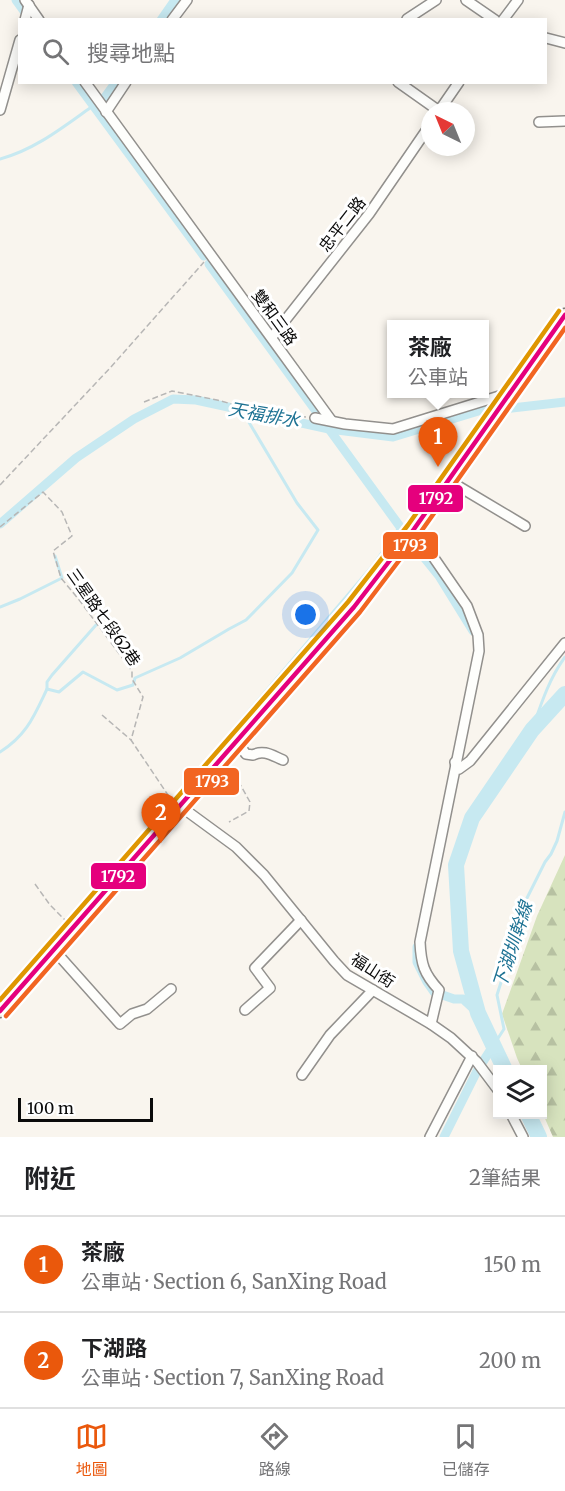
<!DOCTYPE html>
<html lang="zh-TW">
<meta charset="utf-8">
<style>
:root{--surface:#fff;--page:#f6f6f6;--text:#202124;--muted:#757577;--line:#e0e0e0;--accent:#ea580c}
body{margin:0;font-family:Merriweather,"Noto Sans TC",serif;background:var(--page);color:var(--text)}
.controls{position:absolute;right:18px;bottom:18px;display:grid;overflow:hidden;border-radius:0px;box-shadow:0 3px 15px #0003}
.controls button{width:54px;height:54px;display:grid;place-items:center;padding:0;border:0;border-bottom:2px solid var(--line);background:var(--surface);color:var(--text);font:30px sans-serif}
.compass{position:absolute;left:421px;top:102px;width:54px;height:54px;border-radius:50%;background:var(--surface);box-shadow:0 3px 15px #0003;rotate:317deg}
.scale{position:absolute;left:18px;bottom:15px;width:135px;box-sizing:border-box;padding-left:6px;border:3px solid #0a0a0a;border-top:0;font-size:16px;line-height:21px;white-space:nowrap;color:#0a0a0a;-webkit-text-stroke:4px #fff;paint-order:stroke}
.you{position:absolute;left:306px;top:615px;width:21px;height:21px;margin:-15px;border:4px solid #fff;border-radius:50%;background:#1a73e8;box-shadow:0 0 0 9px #1a73e833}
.badge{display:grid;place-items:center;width:39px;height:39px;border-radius:50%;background:var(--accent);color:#fff;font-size:20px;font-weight:700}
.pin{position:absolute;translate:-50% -50px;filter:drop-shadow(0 2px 3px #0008)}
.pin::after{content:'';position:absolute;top:32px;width:21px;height:18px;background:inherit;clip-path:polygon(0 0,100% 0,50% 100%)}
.popup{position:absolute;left:387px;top:320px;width:102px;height:78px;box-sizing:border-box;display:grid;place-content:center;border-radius:0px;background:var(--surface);filter:drop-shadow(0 2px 4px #0005);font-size:20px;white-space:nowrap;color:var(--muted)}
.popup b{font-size:22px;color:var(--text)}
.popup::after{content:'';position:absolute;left:50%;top:100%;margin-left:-12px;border:12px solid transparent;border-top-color:var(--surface)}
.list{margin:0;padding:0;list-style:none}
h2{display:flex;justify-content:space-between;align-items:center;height:78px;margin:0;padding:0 24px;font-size:26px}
h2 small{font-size:20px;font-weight:400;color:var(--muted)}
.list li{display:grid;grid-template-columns:39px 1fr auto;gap:18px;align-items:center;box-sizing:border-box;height:96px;padding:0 24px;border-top:2px solid var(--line)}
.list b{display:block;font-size:22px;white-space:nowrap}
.list p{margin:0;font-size:20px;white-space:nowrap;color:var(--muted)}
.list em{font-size:20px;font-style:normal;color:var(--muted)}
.icon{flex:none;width:33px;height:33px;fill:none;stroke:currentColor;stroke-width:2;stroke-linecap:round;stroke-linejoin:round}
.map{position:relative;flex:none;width:565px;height:1137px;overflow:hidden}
.search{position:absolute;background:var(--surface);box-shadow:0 3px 15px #0003;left:18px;right:18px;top:18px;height:66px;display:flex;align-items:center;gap:15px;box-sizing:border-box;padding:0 21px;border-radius:0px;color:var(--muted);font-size:22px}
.sheet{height:270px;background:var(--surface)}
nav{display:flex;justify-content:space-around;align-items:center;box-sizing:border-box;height:84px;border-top:2px solid var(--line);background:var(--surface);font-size:16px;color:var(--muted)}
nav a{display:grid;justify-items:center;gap:3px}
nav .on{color:var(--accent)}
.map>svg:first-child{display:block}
</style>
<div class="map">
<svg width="565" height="1137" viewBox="0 0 565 1137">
<defs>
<pattern id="forest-firs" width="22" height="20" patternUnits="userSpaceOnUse" patternTransform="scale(1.5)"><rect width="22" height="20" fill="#d7e3be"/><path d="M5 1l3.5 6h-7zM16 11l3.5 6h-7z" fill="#b7c1a2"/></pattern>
</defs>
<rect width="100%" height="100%" fill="#f9f5ee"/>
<polygon fill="url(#forest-firs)" points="565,855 565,1137 553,1137 543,1114 542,1070 522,1069 517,1058 502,1014 537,916"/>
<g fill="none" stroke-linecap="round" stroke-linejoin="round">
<g stroke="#c7e9f1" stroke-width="3">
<path d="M 0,159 C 34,150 62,128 90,108"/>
<polyline points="0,607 20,599 62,578 55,556"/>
<polyline points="47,689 47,682 52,675 96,625"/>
<path d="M 532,730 C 541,704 549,679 565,657"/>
<path d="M 0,752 C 27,735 34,716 47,689 L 59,692 L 83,672 L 117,690 L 133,685 L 135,678 L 180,658 L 229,629 L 246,620 L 292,573 L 318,530 L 297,503 L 247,419 L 247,412"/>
<polyline points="0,997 79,906 145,833 374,564 400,526"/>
<polyline points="493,1046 504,1029 497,995 515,938 519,914 545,862 551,854 557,841 565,812"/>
</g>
<g stroke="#c7e9f1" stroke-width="9">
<polyline points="16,0 24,11"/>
<polyline points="161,20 175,0"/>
<polyline points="76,82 204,256"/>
<polyline points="103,100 116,82"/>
<polyline points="209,264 401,528"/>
<polyline points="0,524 76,458 134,419 173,399 196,400 329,429 393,437 485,409 512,408 565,402"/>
<polyline points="414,545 439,576 473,631"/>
<polyline points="417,947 417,962 427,982 434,992 454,999 463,999 478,1013"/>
<polyline points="444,1137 477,1071 493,1046"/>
</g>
<g stroke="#c7e9f1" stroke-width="16">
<polyline points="505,1070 478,1013 461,951 456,865 472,818 532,730 565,694"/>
<polyline points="528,1114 539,1137"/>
</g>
<g stroke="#92908d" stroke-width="12">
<g id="minor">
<polyline points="25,0 39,20"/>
<polyline points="466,0 495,20"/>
<polyline points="407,19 436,0"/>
<polyline points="25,20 29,5"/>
<polyline points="172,20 187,0"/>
<polyline points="503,20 518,0"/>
<polyline points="546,38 565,43"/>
<polyline points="85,82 331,420"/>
<polyline points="398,82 439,111"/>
<polyline points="0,110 20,40"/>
<polyline points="439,111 459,82"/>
<polyline points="106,112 126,82"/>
<polyline points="539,122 565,121"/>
<polyline points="272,337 369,214 430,125"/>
<polyline points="315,418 345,424 393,429 509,393"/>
<polyline points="448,480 525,526"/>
<path d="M 414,529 L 467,606 L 478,635 L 479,651 L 420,942 C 421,964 424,974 439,990 L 431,1024"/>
<path d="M 236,741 L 246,754 L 253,755 C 264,749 273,756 283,760"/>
<polyline points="455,762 456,766 459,769 470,761 565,643"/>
<polyline points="180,806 236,847 264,875 334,961 347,975 431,1024 451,1038 477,1062 498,1090"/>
<polyline points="54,950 120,1024 132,1014 147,1009 171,989"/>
<polyline points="245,1010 270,988 255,968 301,920"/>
<polyline points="302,1075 330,1035 373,990"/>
<polyline points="511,1114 523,1137"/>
<polyline points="430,1137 472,1056"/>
</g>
</g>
<g stroke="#7f7d7a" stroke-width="15">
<polyline id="major" points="0,1011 354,607 414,529 565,315"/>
</g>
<g stroke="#b7b6b5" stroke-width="1.5" stroke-dasharray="6 3" stroke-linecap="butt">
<polyline points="144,402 172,391 217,400 258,411 306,417"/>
<polyline points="0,485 110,368 204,262"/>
<polyline points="0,527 43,492 62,512 72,536 53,551 61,578 80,601 132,671 132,679 143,697 131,740 170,798"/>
<polyline points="102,715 131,740"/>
<polyline points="227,767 241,786 250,802 249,811 229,822"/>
<polyline points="35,884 50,905 65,920"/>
</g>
<use href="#minor" stroke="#fefefc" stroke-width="9"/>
<use href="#major" stroke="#eae2d8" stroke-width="12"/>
<g stroke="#fff" stroke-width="9">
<polyline id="bus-1" points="0,1011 354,607 414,529 565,315"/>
</g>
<g stroke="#fff" stroke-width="9">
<polyline id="bus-2" points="6,1016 360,612 420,533 565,328"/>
</g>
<g stroke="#fff" stroke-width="9">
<polyline id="bus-3" points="0,1000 348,602 408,525 559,311"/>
</g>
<use href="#bus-1" stroke="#e5007d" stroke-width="4.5"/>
<use href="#bus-2" stroke="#f26522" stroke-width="4.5"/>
<use href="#bus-3" stroke="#df9601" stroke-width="4.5"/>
</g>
<g text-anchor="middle" stroke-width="6" stroke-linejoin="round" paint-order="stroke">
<g font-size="16" fill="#0a0a0a" stroke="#fff">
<text transform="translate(342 224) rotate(-52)" y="6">忠平二路</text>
<text transform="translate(275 317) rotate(54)" y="6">雙和三路</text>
<text transform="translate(104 617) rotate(55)" y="6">三星路七段62巷</text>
<text transform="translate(373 970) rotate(33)" y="6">福山街</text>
</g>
<g font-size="18" font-style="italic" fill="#1d7293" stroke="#fff">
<text transform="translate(264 415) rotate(10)" y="6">天福排水</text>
<text transform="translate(513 945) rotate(-72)" y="6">下湖圳幹線</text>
</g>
</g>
<g stroke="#fff" stroke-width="2">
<rect x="407" y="484" width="57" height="29" rx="6" fill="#e5007d"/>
<rect x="382" y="531" width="57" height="29" rx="6" fill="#f26522"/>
<rect x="183" y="767" width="57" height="29" rx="6" fill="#f26522"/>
<rect x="90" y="862" width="57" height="28" rx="6" fill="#e5007d"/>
</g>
<g font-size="16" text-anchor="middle" font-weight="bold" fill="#fff">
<text x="436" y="504">1792</text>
<text x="410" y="551">1793</text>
<text x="212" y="787">1793</text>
<text x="118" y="882">1792</text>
</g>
</svg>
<div class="controls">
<button><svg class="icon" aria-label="layers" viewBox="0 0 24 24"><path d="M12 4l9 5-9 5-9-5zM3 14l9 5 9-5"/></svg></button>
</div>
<svg class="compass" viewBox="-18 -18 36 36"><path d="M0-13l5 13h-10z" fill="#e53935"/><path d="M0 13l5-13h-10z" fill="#757577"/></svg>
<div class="scale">100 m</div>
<div class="you"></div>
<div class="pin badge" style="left:438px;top:467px">1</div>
<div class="popup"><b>茶廠</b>公車站</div>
<div class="pin badge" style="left:161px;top:843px">2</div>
<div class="search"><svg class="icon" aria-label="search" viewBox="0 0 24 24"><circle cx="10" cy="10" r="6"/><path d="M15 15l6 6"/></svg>搜尋地點</div>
</div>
<section class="sheet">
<h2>附近<small>2筆結果</small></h2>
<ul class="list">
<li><span class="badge">1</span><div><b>茶廠</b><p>公車站 · Section 6, SanXing Road</p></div><em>150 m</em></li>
<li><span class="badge">2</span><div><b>下湖路</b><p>公車站 · Section 7, SanXing Road</p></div><em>200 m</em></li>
</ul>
</section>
<nav>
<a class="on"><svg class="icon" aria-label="map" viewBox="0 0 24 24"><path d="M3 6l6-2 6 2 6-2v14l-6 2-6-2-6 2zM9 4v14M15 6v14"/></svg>地圖</a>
<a><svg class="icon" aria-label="directions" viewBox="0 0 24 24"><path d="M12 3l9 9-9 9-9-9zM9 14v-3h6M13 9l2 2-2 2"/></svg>路線</a>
<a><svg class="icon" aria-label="saved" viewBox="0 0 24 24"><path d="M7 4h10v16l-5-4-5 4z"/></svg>已儲存</a>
</nav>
